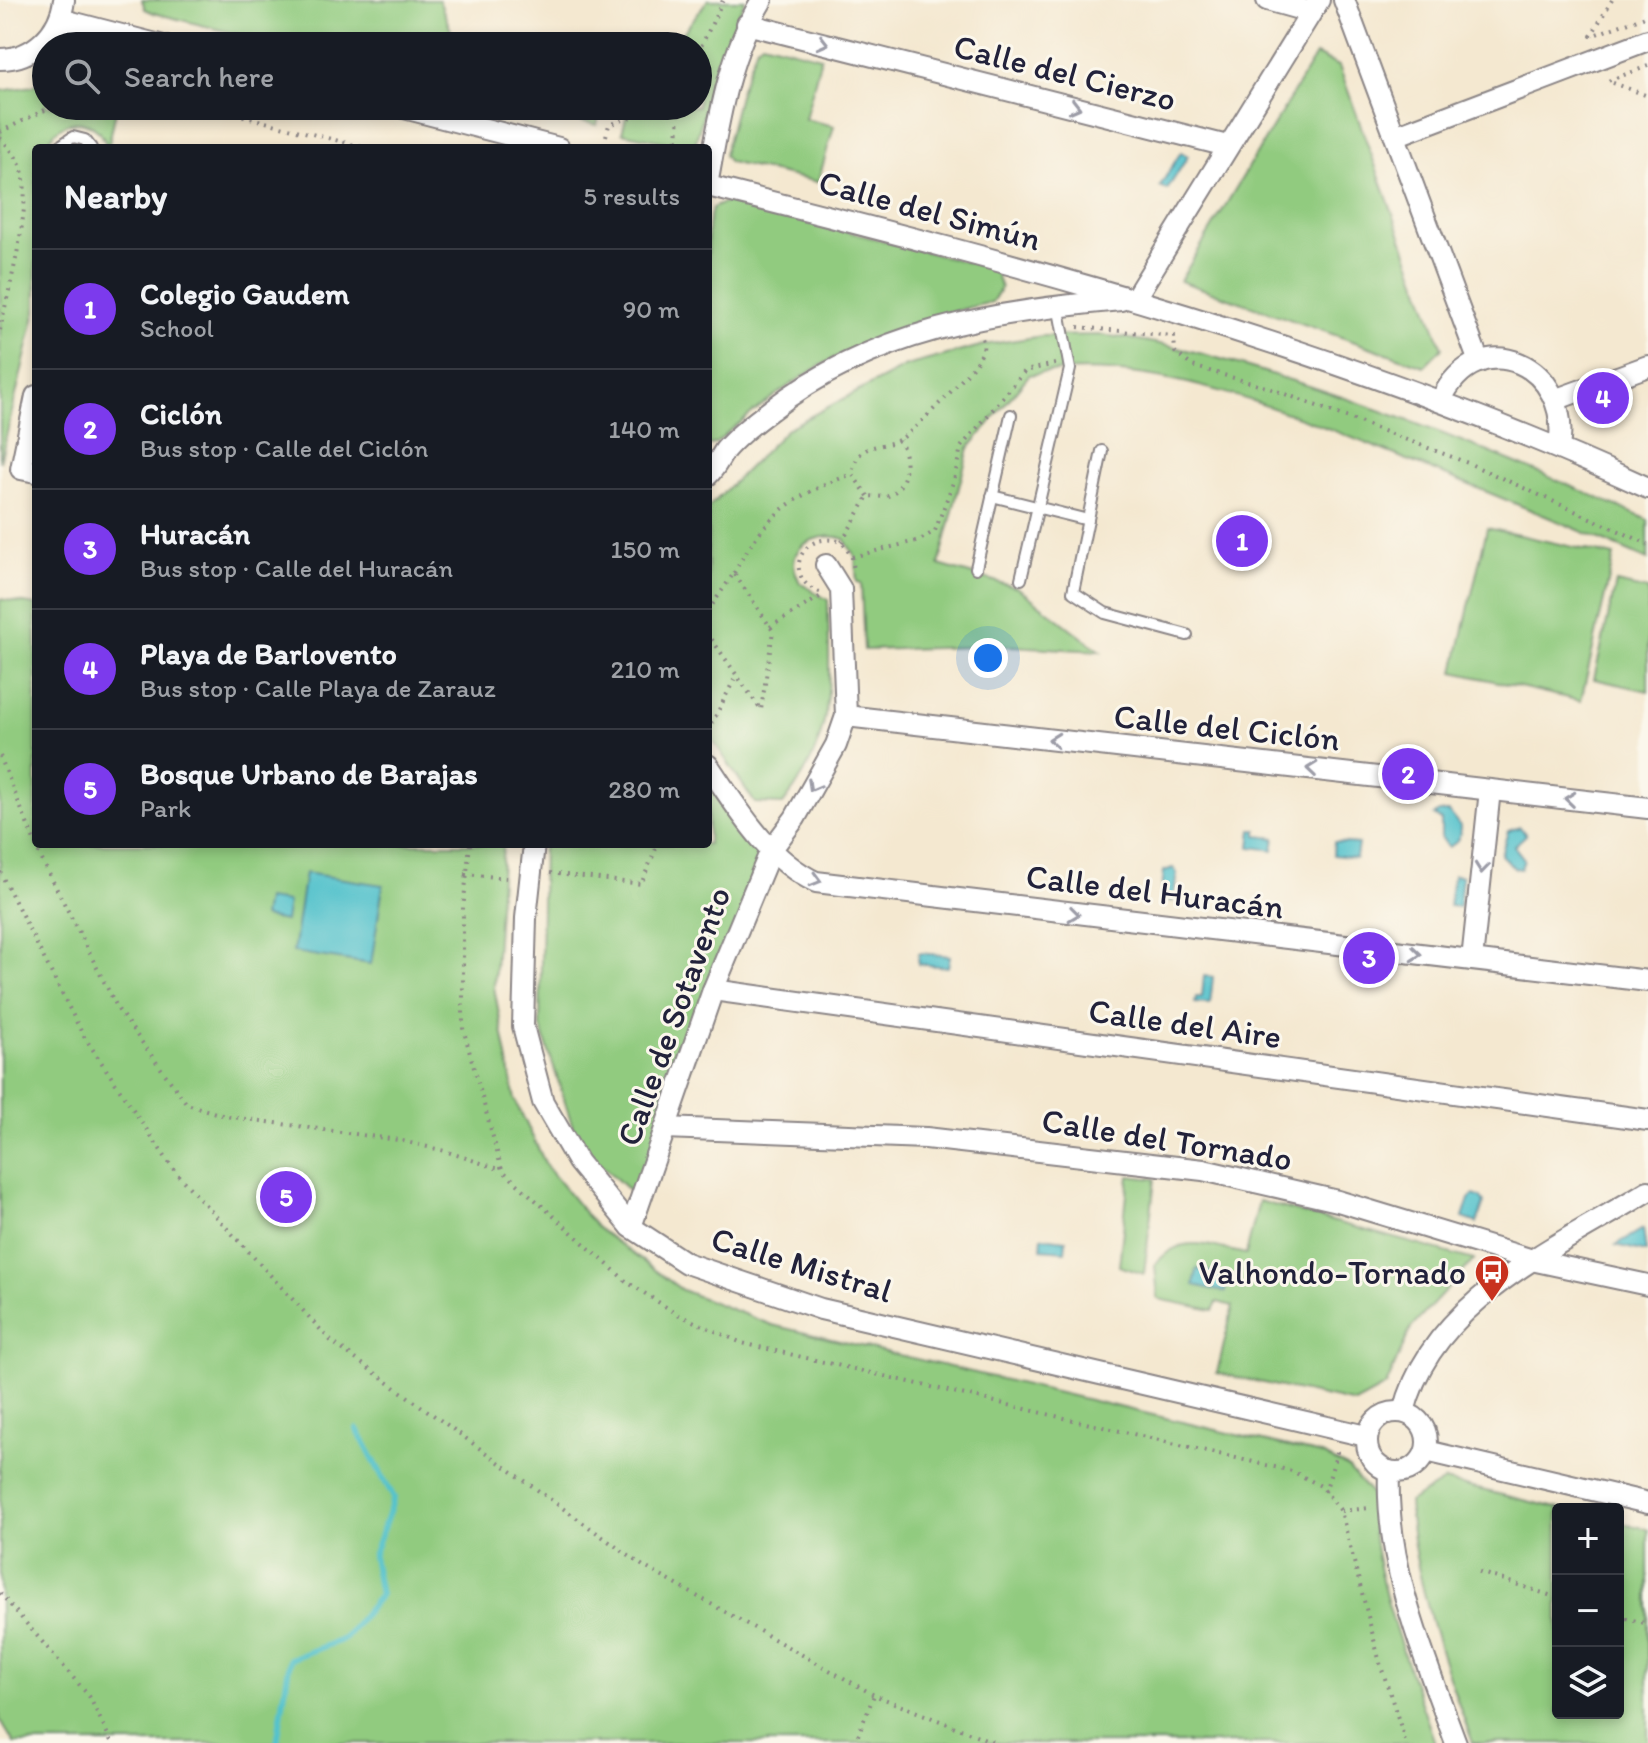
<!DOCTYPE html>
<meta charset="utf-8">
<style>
:root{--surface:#171b24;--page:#242831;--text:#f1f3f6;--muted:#9ea1a6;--line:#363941;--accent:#7c3aed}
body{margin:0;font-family:Itim,sans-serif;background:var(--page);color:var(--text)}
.controls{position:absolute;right:24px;bottom:24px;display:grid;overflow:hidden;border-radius:8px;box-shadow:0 4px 12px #0003}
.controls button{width:72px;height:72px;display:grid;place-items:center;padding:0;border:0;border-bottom:2px solid var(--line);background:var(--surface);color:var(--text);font:40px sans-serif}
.you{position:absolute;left:988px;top:658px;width:28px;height:28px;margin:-20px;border:6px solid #fff;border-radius:50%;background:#1a73e8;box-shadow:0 0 0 12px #1a73e833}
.badge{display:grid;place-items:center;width:52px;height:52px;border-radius:50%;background:var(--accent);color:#fff;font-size:26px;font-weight:700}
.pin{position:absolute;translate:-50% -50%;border:4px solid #fff;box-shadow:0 2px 8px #0006}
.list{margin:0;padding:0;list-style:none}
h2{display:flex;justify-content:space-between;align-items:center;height:104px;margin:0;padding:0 32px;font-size:34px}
h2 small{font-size:26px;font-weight:400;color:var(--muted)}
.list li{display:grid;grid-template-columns:52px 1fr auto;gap:24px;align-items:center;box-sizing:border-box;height:120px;padding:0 32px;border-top:2px solid var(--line)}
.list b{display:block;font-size:30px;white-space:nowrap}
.list p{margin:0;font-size:26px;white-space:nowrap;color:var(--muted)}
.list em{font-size:26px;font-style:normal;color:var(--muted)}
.icon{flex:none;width:44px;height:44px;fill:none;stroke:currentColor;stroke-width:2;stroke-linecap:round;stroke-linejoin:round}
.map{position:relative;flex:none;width:1648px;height:1743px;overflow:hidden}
.search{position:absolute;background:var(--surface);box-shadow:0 4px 12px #0003;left:32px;top:32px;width:680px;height:88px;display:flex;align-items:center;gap:20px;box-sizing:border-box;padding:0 28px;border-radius:44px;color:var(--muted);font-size:30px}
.panel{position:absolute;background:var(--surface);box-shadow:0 4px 12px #0003;left:32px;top:144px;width:680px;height:704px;border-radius:8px}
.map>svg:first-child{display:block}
</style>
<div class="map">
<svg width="1648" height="1743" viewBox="0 0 1648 1743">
<rect width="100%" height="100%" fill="#fbf7ec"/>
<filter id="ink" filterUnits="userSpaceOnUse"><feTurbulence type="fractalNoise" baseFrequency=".0125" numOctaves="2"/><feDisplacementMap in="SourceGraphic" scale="16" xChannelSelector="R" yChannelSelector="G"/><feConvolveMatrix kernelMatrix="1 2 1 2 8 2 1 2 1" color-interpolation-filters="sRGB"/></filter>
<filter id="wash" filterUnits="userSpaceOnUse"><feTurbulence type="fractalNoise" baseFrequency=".006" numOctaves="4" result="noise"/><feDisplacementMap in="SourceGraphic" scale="32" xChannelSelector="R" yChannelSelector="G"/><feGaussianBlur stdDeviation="1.8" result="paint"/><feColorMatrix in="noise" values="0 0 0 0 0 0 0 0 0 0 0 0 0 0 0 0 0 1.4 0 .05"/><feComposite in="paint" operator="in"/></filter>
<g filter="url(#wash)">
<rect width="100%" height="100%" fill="#f4e8d0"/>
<g fill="#91cb7f" stroke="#5a765d" stroke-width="2">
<polygon points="142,0 439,0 457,46 284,46 154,13 145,9"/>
<polygon points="708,0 745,0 717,66 694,148 622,133 629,106 698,106 698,46 673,46"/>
<polygon points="762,42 821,57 805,119 834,126 818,182 729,162 724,155 740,91 757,46"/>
<polygon points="1316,55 1339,66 1442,348 1424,366 1180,281"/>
<path d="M 46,78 L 46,106 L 117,106 L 108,148 C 105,143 103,135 98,131 C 79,113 53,125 46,148 L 36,148 L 36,311 L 0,462 L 0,91 L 33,86 Z"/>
<polygon points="521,106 601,106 597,125"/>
<path d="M 728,201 L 994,269 L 1001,288 L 992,302 C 876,328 804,365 715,444 L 708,445 L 708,226 L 712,208 Z"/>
<path d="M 1100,335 C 1171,342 1222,359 1290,380 C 1412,418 1530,467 1648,520 L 1648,560 C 1566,524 1483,490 1400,457 C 1287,412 1152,353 1029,375 L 969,448 L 939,565 L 1018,588 L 1100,651 L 1011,646 L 864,650 L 861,583 L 857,582 L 855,556 L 844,539 C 826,532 794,540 794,565 C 794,570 798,578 800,583 L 828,600 C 829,680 838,736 783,804 L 755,803 L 708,733 L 708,508 L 788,428 L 906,366 L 984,345 L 1042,336 Z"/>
<polygon points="1487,528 1614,556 1581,701 1454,672"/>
<polygon points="1616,583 1648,590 1648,691 1594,679"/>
<path d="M 0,599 L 36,605 L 36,844 L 503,844 L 494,987 L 515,1100 L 547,1167 L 596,1227 L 682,1290 L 772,1325 L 1322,1455 L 1347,1467 L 1371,1494 C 1370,1576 1409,1666 1435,1743 L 14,1743 L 0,1720 Z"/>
<polygon points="708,764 771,850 640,1201 578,1143 540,1024 543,844 708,844"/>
<polygon points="1129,1176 1155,1179 1144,1274 1119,1266"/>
<path d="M 1259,1201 L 1474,1260 L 1411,1328 L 1386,1386 L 1355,1403 L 1217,1373 L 1233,1306 L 1217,1302 L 1213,1310 L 1158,1299 L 1155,1265 C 1182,1231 1210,1247 1246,1254 Z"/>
<path d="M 1444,1481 L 1561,1509 L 1558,1509 L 1558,1713 L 1618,1713 L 1618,1522 L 1648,1529 L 1648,1743 L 1473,1743 C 1447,1676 1412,1573 1409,1502 Z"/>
</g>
<g fill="#55c2cc" stroke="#3c7284" stroke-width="2">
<polygon points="1181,152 1188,156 1167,190 1160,186"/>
<path d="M 1439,812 L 1449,812 L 1460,826 C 1460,836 1459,843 1448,847 L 1441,837 L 1441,820 L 1434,815 Z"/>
<polygon points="1520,827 1526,835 1514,846 1524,859 1521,869 1514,868 1501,855 1508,831"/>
<polygon points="1252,830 1257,830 1257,836 1275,838 1273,850 1250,847"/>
<polygon points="1334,842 1358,844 1356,858 1333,855"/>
<polygon points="1173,868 1177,873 1173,901 1161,900 1164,871"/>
<polygon points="305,873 383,885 371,964 293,952"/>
<polygon points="1453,875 1462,876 1459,907 1449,906"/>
<polygon points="266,899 288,902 285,921 263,917"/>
<polygon points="919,953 950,956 948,967 918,964"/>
<polygon points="1204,976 1213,977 1210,1004 1195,1003 1196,997 1202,997"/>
<polygon points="1473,1195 1480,1197 1484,1203 1477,1223 1463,1218 1469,1199"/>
<polygon points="1643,1229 1646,1252 1616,1245"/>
<polygon points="1042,1237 1066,1240 1065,1251 1041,1249"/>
<polygon points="1197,1269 1228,1276 1225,1292 1194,1285"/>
</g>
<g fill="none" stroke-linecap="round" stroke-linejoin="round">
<polyline stroke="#55c2cc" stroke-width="6" points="277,1743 290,1659 344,1639 380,1595 373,1556 394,1498 357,1429"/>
</g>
</g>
<g filter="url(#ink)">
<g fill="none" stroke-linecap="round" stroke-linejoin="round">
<g stroke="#8b8586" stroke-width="14">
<g id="service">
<polyline points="57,148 73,137 85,140 91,148"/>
<polyline points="1102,451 1073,592 1105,613 1187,635"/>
<polyline points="992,496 1088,520"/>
<polyline points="976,568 1011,415"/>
<polyline points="1021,579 1070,369 1058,305"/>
</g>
</g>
<g stroke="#8b8586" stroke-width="24">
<g id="minor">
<polyline points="1267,0 1310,12"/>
<polyline points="1344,0 1479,362"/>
<polyline points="60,19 164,46"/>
<polyline points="747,24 1227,146"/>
<path d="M 0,59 C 33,59 60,33 64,0"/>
<polyline points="396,106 559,148"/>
<polyline points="1395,136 1648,40"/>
<path d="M 708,180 C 719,118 729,54 762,0"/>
<path d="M 708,186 C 1029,266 1347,350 1648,488"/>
<polyline points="1135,298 1319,0"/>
<polyline points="36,396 21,469 36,472"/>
<polyline points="1557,399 1648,366"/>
<path d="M 1441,400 C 1478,321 1573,365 1559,447"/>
<path d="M 708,475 C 716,467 719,459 725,450 C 737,436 756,421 771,410 C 874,330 995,311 1121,300"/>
<polyline points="846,716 1648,808"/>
<path d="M 708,765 C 738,809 767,859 816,882 L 1648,981"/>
<polyline points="534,844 526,918 523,1026 543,1102 578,1162 631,1227 686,1263 821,1309 1366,1436"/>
<polyline points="1472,960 1490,790"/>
<polyline points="713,990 1648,1120"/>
<polyline points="665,1128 926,1138 1203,1170 1338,1201 1536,1261 1648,1285"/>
<polyline points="631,1227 713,990 771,850 795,818 836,745 846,716 841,589 826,565"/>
<circle cx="1397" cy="1442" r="30"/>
<path d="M 1404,1412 C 1431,1300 1558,1247 1648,1191"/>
<polyline points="1426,1451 1648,1503"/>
<path d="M 1389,1471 C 1385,1566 1424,1656 1456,1743"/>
</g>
</g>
<g stroke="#8b8586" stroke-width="4" stroke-dasharray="2 6" stroke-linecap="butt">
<polyline points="1612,0 1591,36 1648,15"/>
<polyline points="698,53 723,0"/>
<polyline points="1648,66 1608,81 1648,96"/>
<polyline points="204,106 366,148"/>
<polyline points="0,132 53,106"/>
<polyline points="606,136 609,125 662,106"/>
<path d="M 0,138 C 10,148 20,160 23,174 C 31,211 8,291 0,330"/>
<polyline points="676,148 680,106"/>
<polyline points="1078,327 1174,336 1175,352 1192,366 1269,388 1468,463 1648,544"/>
<path d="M 868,496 L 852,474 C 858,438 882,451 902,438 C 918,427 971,373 980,356 C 984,351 984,345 982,338"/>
<path d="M 842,542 L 868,496 L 886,497 C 909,487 909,460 900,440"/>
<polyline points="852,557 920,540 935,531 954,480 961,447 1025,371 1055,364"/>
<path d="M 734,573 C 767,513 788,498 852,474"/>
<path d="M 820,592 C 781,579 800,528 842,542 L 852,557 L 854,570"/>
<polyline points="708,611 734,573 773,631 761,710 708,634"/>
<polyline points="770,627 823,595"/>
<polyline points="708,731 737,674"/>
<polyline points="0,756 41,858 119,1011 187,1104 225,1116 398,1140 445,1151 502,1170"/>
<polyline points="470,844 463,909 463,1028 502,1170 627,1282 677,1314 742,1343 1292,1471 1321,1486 1341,1511 1380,1663 1406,1743"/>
<polyline points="0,872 83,1035 176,1173 332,1342 643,1566 874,1695 996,1743"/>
<polyline points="550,873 641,884 658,844"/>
<polyline points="465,874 506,878"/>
<polyline points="1325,1492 1337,1452 1334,1449"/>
<polyline points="1341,1511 1370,1508"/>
<polyline points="1479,1572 1558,1598"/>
<polyline points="0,1593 89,1696 112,1743"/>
<polyline points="1618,1616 1648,1624"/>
<polyline points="855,1743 874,1695"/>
</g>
<use href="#service" stroke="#fff" stroke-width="10"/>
<use href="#minor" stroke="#fff" stroke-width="20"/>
</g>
<defs><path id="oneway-chevron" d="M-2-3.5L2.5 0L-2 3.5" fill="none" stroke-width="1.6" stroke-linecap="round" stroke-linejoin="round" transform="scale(2)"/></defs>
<g stroke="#9c9ca7">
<use href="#oneway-chevron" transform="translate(823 43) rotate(14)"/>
<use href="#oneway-chevron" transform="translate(1075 107) rotate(14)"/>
<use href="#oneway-chevron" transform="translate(1054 740) rotate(-174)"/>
<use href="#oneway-chevron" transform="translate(1312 769) rotate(-174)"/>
<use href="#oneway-chevron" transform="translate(813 786) rotate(119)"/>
<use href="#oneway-chevron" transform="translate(1570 799) rotate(-174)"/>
<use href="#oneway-chevron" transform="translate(1482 868) rotate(96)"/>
<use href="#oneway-chevron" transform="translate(816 880) rotate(16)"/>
<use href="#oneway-chevron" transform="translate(1074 914) rotate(7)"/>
<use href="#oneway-chevron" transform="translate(1416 954) rotate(6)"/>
</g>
</g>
<defs>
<g id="bus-pin" transform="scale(1.8)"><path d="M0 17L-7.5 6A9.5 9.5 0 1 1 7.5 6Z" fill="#c8321e" stroke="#fbf7ec"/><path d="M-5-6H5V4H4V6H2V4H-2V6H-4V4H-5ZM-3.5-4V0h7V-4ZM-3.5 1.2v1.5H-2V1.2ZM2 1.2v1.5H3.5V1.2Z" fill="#fff"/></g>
</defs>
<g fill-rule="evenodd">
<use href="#bus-pin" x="1492" y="1272"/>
</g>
<g text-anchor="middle" stroke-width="6" stroke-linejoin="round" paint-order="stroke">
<g font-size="34" fill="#22223b" stroke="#fbf7ec">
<text transform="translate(1065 72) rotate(14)" y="12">Calle del Cierzo</text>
<text transform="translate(930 210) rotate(15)" y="12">Calle del Simún</text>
<text transform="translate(1227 727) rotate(6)" y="12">Calle del Ciclón</text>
<text transform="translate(1155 891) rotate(7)" y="12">Calle del Huracán</text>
<text transform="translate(673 1016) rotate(-70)" y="12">Calle de Sotavento</text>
<text transform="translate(1185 1023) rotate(8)" y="12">Calle del Aire</text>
<text transform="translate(1167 1139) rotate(9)" y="12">Calle del Tornado</text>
<text transform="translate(802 1264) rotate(17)" y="12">Calle Mistral</text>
</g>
<g font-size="34" fill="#22223b" stroke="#fbf7ec" text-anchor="end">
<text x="1466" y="1284">Valhondo-Tornado</text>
</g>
</g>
</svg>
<div class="controls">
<button>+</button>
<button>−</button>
<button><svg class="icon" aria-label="layers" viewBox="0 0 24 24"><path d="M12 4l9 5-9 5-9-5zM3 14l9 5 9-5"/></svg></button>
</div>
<div class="you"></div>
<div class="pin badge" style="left:1242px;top:541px">1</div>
<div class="pin badge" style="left:1408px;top:774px">2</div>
<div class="pin badge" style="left:1369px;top:958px">3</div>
<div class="pin badge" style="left:1603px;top:398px">4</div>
<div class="pin badge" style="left:286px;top:1197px">5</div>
<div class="search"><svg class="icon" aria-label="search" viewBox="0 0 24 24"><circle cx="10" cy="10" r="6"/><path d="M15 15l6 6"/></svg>Search here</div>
<section class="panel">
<h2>Nearby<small>5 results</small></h2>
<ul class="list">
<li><span class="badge">1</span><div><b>Colegio Gaudem</b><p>School</p></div><em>90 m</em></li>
<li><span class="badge">2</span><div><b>Ciclón</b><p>Bus stop · Calle del Ciclón</p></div><em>140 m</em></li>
<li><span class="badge">3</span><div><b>Huracán</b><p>Bus stop · Calle del Huracán</p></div><em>150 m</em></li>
<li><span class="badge">4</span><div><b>Playa de Barlovento</b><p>Bus stop · Calle Playa de Zarauz</p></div><em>210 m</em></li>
<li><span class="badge">5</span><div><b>Bosque Urbano de Barajas</b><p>Park</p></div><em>280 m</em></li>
</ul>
</section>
</div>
